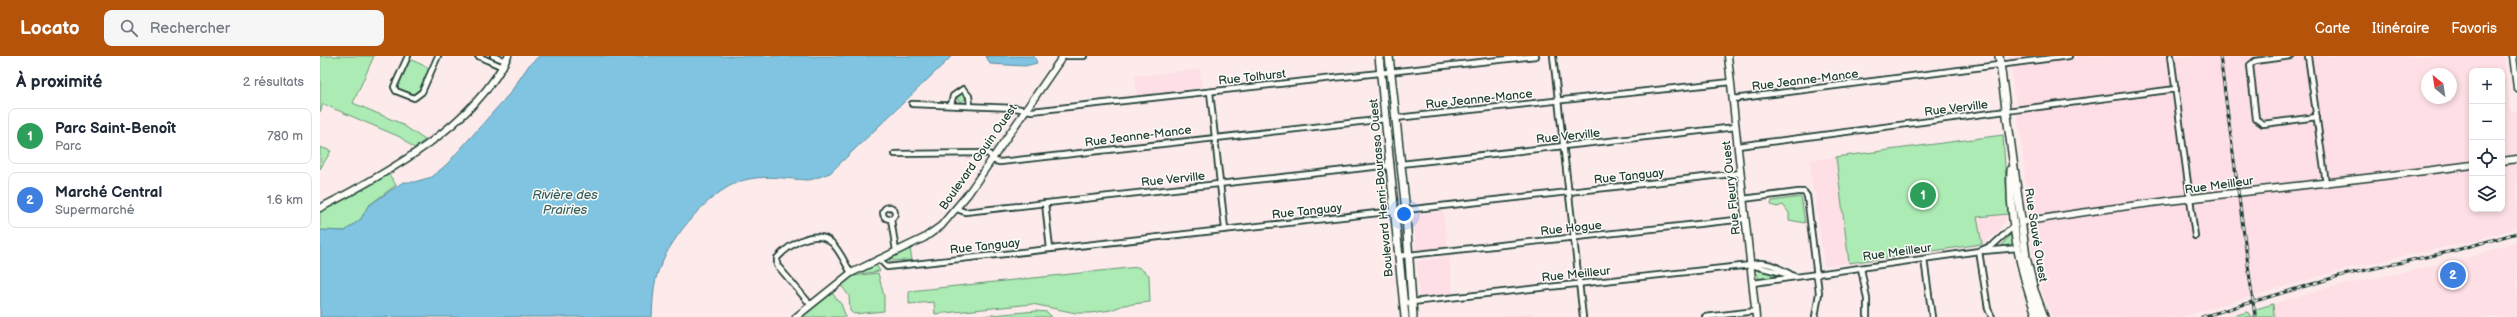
<!DOCTYPE html>
<html lang="fr">
<meta charset="utf-8">
<style>
:root{--surface:#fff;--page:#f6f6f7;--text:#1f2937;--muted:#747a83;--line:#e0e1e3;--accent:#b45309}
body{margin:0;font-family:"Balsamiq Sans",sans-serif;background:var(--page);color:var(--text)}
.controls{position:absolute;right:12px;top:12px;display:grid;overflow:hidden;border-radius:8px;box-shadow:0 2px 6px #0003}
.controls button{width:36px;height:36px;display:grid;place-items:center;padding:0;border:0;border-bottom:1px solid var(--line);background:var(--surface);color:var(--text);font:20px sans-serif}
.compass{position:absolute;left:2101px;top:12px;width:36px;height:36px;border-radius:50%;background:var(--surface);box-shadow:0 2px 6px #0003;rotate:330deg}
.you{position:absolute;left:1084px;top:158px;width:14px;height:14px;margin:-10px;border:3px solid #fff;border-radius:50%;background:#1a73e8;box-shadow:0 0 0 6px #1a73e833}
.badge{display:grid;place-items:center;width:26px;height:26px;border-radius:50%;background:var(--accent);color:#fff;font-size:13px;font-weight:700}
.pin{position:absolute;translate:-50% -50%;border:2px solid #fff;box-shadow:0 1px 4px #0006}
.list{margin:0;padding:0;list-style:none}
h2{display:flex;justify-content:space-between;align-items:center;height:52px;margin:0;padding:0 16px;font-size:17px}
h2 small{font-size:13px;font-weight:400;color:var(--muted)}
.list li{display:grid;grid-template-columns:26px 1fr auto;gap:12px;align-items:center;box-sizing:border-box;height:56px;margin:0 8px 8px;padding:0 8px;border:1px solid var(--line);border-radius:8px}
.list b{display:block;font-size:15px;white-space:nowrap}
.list p{margin:0;font-size:13px;white-space:nowrap;color:var(--muted)}
.list em{font-size:13px;font-style:normal;color:var(--muted)}
.icon{flex:none;width:22px;height:22px;fill:none;stroke:currentColor;stroke-width:2;stroke-linecap:round;stroke-linejoin:round}
.map{position:relative;flex:none;width:2197px;height:261px;overflow:hidden}
header{display:flex;align-items:center;gap:24px;box-sizing:border-box;height:56px;padding:0 20px;background:var(--accent);color:#fff}
header strong{font-size:19px}
nav{display:flex;gap:22px;margin-inline-start:auto;font-size:14px}
.search{width:280px;height:36px;background:var(--page);display:flex;align-items:center;gap:10px;box-sizing:border-box;padding:0 14px;border-radius:8px;color:var(--muted);font-size:15px}
main{display:flex}
aside{flex:1;background:var(--surface)}
.map>svg:first-child{display:block}
</style>
<header>
<strong>Locato</strong>
<div class="search"><svg class="icon" aria-label="search" viewBox="0 0 24 24"><circle cx="10" cy="10" r="6"/><path d="M15 15l6 6"/></svg>Rechercher</div>
<nav><a>Carte</a><a>Itinéraire</a><a>Favoris</a></nav>
</header>
<main>
<aside>
<h2>À proximité<small>2 résultats</small></h2>
<ul class="list">
<li><span class="badge" style="background:#2e9e5b">1</span><div><b>Parc Saint-Benoît</b><p>Parc</p></div><em>780 m</em></li>
<li><span class="badge" style="background:#3f7fe0">2</span><div><b>Marché Central</b><p>Supermarché</p></div><em>1.6 km</em></li>
</ul>
</aside>
<div class="map">
<svg width="2197" height="261" viewBox="0 0 2197 261">
<rect width="100%" height="100%" fill="#fdebec"/>
<filter id="ink" filterUnits="userSpaceOnUse"><feTurbulence type="fractalNoise" baseFrequency=".025" numOctaves="2"/><feDisplacementMap in="SourceGraphic" scale="8" xChannelSelector="R" yChannelSelector="G"/><feConvolveMatrix kernelMatrix="1 2 1 2 8 2 1 2 1" color-interpolation-filters="sRGB"/></filter>
<g filter="url(#ink)">
<g fill="#fddfe5" fill-rule="evenodd">
<path d="M 1689,0 L 2184,0 L 2191,55 L 2197,55 L 2197,169 L 2192,173 L 2153,185 L 2029,212 L 1860,261 L 1732,261 L 1721,233 L 1712,194 L 1703,97 ZM 2152,15 L 2182,15 L 2182,153 L 2152,153 ZM 2107,18 L 2131,18 L 2131,42 L 2107,42 Z"/>
<polygon points="880,13 882,31 817,39 815,20"/>
<polygon points="1516,101 1529,207 1504,210 1495,137 1492,133 1490,104"/>
<polygon points="1123,155 1128,191 1096,194 1093,160"/>
<polygon points="1686,158 1685,164 1678,176 1662,188 1657,161"/>
<polygon points="2197,185 2197,261 1954,261 1953,248 1998,234 2140,204"/>
<polygon points="1129,201 1133,238 1099,241 1097,205"/>
<polygon points="1211,257 1211,261 1177,261"/>
</g>
<g fill="#acebb3" stroke="#669474">
<polygon points="0,0 54,0 33,47 80,67 105,84 94,92 80,81 3,48 0,56"/>
<polygon points="87,2 112,13 102,36 94,42 74,31"/>
<circle cx="641" cy="41" r="4.5"/>
<polygon points="1683,79 1688,158 1657,161 1662,188 1529,207 1516,101"/>
<polygon points="0,91 11,95 0,113"/>
<polygon points="67,115 76,129 48,150 41,163 25,175 0,174 0,152"/>
<polygon points="1481,141 1485,167 1469,164 1469,157 1463,149 1457,151 1451,149 1452,145"/>
<polygon points="1691,178 1693,189 1680,192"/>
<polygon points="590,192 592,204 566,205 567,203"/>
<polygon points="556,209 560,215 540,218 539,217"/>
<polygon points="818,211 829,219 830,246 804,249 791,254 770,257 756,257 712,248 615,258 614,246 589,248 589,235"/>
<polygon points="1440,213 1457,220 1439,224 1437,217"/>
<polygon points="558,217 564,240 564,255 534,258 530,255 529,240 520,228 533,220"/>
<polygon points="512,237 521,248 526,261 482,261"/>
<polygon points="1953,248 1954,261 1937,261 1936,253"/>
<polygon points="716,255 727,256 732,261 650,261"/>
<polygon points="1927,256 1933,261 1910,261"/>
</g>
<g fill="#80c4e1" stroke="#598e9c">
<path d="M 219,0 L 632,0 L 510,117 C 503,119 494,124 487,124 C 467,123 449,119 429,123 C 393,129 351,181 339,213 C 333,228 333,245 332,261 L 0,261 L 0,174 L 25,175 L 41,163 L 48,150 L 83,126 L 94,126 L 112,121 L 127,108 L 190,37 L 209,9 Z"/>
<polygon points="666,0 714,0 717,7 705,10 670,8"/>
</g>
<g fill="none" stroke-linecap="round" stroke-linejoin="round">
<g stroke="#1f3d34" stroke-width="8">
<g id="minor">
<polyline points="88,0 74,31 76,35 94,42 102,36 118,0"/>
<polyline points="158,0 183,11"/>
<polyline points="173,0 186,5"/>
<polyline points="747,0 764,0"/>
<polyline points="1233,0 1263,261"/>
<polyline points="1851,0 1875,180"/>
<polyline points="1971,0 1935,5 1930,9 1936,63 1943,68 1997,61"/>
<polyline points="1988,0 2006,128"/>
<polyline points="890,36 905,173"/>
<polyline points="1413,43 1749,0"/>
<polyline points="592,48 695,52 712,55 1216,0"/>
<polyline points="631,49 633,40 643,33 649,40 650,50"/>
<polyline points="1076,62 1411,26"/>
<polyline points="1418,90 1856,33"/>
<polyline points="575,98 668,97 675,105 680,106 1066,63"/>
<polyline points="1081,108 1416,71"/>
<polyline points="1423,143 1478,136 1484,136 1487,140 1499,237 1495,261"/>
<polyline points="725,147 730,193"/>
<circle cx="569" cy="157" r="6"/>
<polyline points="637,153 645,156 1071,109"/>
<polyline points="571,163 576,195"/>
<polyline points="1659,195 1668,253 1672,261"/>
<polyline points="1663,195 1698,192"/>
<polyline points="1079,200 1425,163"/>
<polyline points="559,203 567,211 1421,117"/>
<polyline points="1604,203 1612,261"/>
<path d="M 1431,209 C 1444,203 1459,212 1470,218"/>
<polyline points="1541,212 1547,243 1547,261"/>
<polyline points="1433,227 1659,195 1673,189 1695,169"/>
<polyline points="1083,247 1431,209 1474,220"/>
<path d="M 490,248 L 457,209 L 457,202 C 469,189 495,171 512,187 C 520,195 525,207 531,217"/>
<polyline points="1385,261 1436,255"/>
</g>
</g>
<g stroke="#1f3d34" stroke-width="9">
<g id="tertiary">
<polyline points="1408,0 1436,261"/>
<polyline points="2193,0 2197,32"/>
<polyline points="2182,105 2197,103"/>
<path d="M 0,152 C 66,118 155,69 188,0"/>
<path d="M 1702,166 C 1851,141 2002,129 2152,109"/>
<polyline points="476,261 531,217 604,182 621,170 648,138 743,0"/>
</g>
</g>
<g stroke="#1f3d34" stroke-width="10">
<g id="secondary">
<polyline points="1679,0 1706,201 1714,234 1724,261"/>
<path d="M 1691,114 C 1689,164 1700,214 1717,261"/>
</g>
</g>
<g stroke="#1f3d34" stroke-width="10">
<g id="primary">
<polyline points="1059,0 1085,261"/>
<polyline points="1069,0 1085,146 1093,261"/>
</g>
</g>
<use href="#minor" stroke="#fdfcf7" stroke-width="4.5"/>
<use href="#tertiary" stroke="#fdfcf7" stroke-width="6"/>
<use href="#secondary" stroke="#fdfcf7" stroke-width="7"/>
<use href="#primary" stroke="#fdfcf7" stroke-width="7"/>
<g stroke="#1f3d34" stroke-width="3">
<g id="rail">
<polyline points="1900,0 1935,261"/>
<polyline points="1882,261 2019,220 2133,195 2197,177"/>
</g>
</g>
<use href="#rail" stroke="#fdfcf7" stroke-width="1.5" stroke-dasharray="4.5" stroke-linecap="butt"/>
</g>
</g>
<g text-anchor="middle" stroke-width="3" stroke-linejoin="round" paint-order="stroke">
<g font-size="12" fill="#1f3d34" stroke="#fdfcf7">
<text transform="translate(932 21) rotate(-6)" y="4">Rue Tolhurst</text>
<text transform="translate(1485 24) rotate(-7)" y="4">Rue Jeanne-Mance</text>
<text transform="translate(1159 43) rotate(-6)" y="4">Rue Jeanne-Mance</text>
<text transform="translate(1636 52) rotate(-7)" y="4">Rue Verville</text>
<text transform="translate(818 80) rotate(-7)" y="4">Rue Jeanne-Mance</text>
<text transform="translate(1248 80) rotate(-6)" y="4">Rue Verville</text>
<text transform="translate(658 101) rotate(-55)" y="4">Boulevard Gouin Ouest</text>
<text transform="translate(1309 120) rotate(-6)" y="4">Rue Tanguay</text>
<text transform="translate(853 123) rotate(-6)" y="4">Rue Verville</text>
<text transform="translate(1899 129) rotate(-8)" y="4">Rue Meilleur</text>
<text transform="translate(1061 132) rotate(-95)" y="4">Boulevard Henri-Bourassa Ouest</text>
<text transform="translate(1411 132) rotate(-96)" y="4">Rue Fleury Ouest</text>
<text transform="translate(987 155) rotate(-6)" y="4">Rue Tanguay</text>
<text transform="translate(1251 172) rotate(-6)" y="4">Rue Hogue</text>
<text transform="translate(1716 179) rotate(81)" y="4">Rue Sauvé Ouest</text>
<text transform="translate(665 190) rotate(-6)" y="4">Rue Tanguay</text>
<text transform="translate(1577 196) rotate(-8)" y="4">Rue Meilleur</text>
<text transform="translate(1256 218) rotate(-6)" y="4">Rue Meilleur</text>
</g>
<g font-size="13" font-style="italic" fill="#375f5f" stroke="#fdfcf7">
<text x="245" y="143">Rivière des<tspan x="245" dy="15">Prairies</tspan></text>
</g>
</g>
</svg>
<div class="controls">
<button>+</button>
<button>−</button>
<button><svg class="icon" aria-label="locate" viewBox="0 0 24 24"><circle cx="12" cy="12" r="6"/><path d="M12 2v4M12 18v4M2 12h4M18 12h4"/></svg></button>
<button><svg class="icon" aria-label="layers" viewBox="0 0 24 24"><path d="M12 4l9 5-9 5-9-5zM3 14l9 5 9-5"/></svg></button>
</div>
<svg class="compass" viewBox="-18 -18 36 36"><path d="M0-13l5 13h-10z" fill="#e53935"/><path d="M0 13l5-13h-10z" fill="#747a83"/></svg>
<div class="you"></div>
<div class="pin badge" style="left:1603px;top:139px;background:#2e9e5b">1</div>
<div class="pin badge" style="left:2133px;top:219px;background:#3f7fe0">2</div>
</div>
</main>
